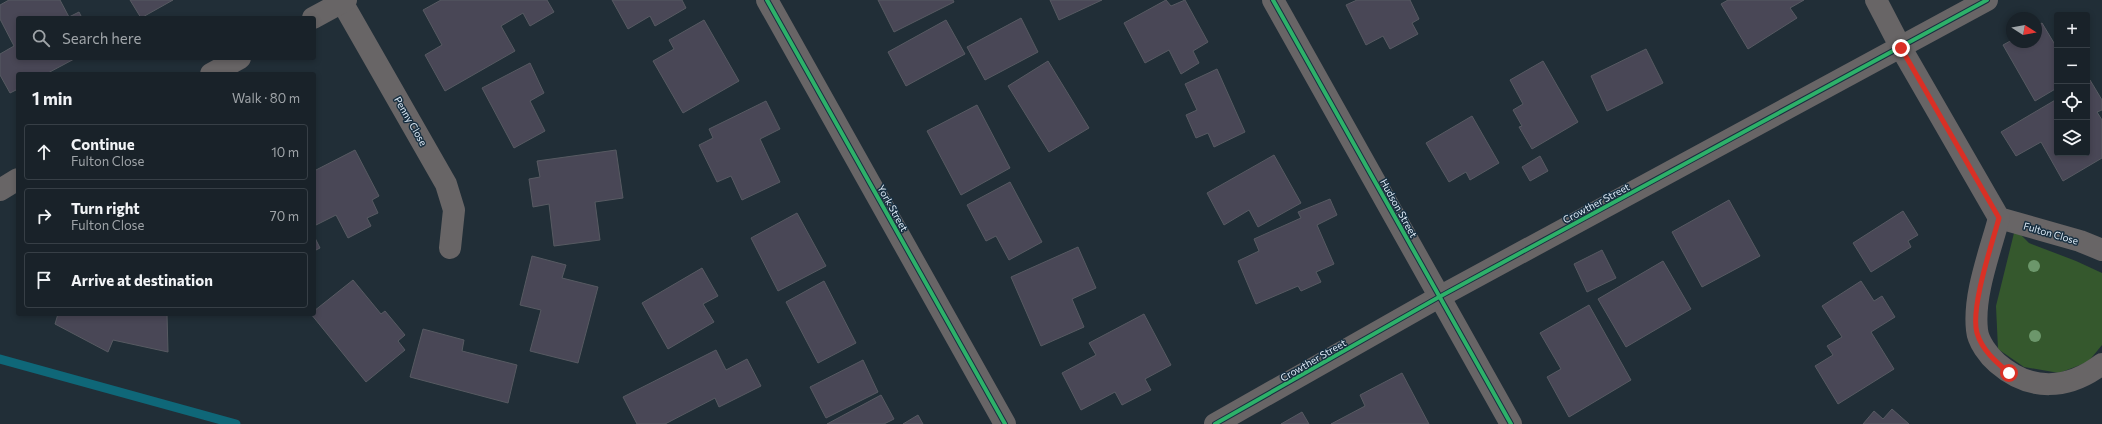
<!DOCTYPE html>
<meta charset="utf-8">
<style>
:root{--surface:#192229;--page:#222a31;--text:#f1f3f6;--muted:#9fa4a8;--line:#373f46}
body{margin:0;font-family:Commissioner,sans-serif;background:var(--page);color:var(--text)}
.controls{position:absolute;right:12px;top:12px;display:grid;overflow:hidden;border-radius:4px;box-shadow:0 2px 6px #0003}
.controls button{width:36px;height:36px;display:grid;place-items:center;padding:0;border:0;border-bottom:1px solid var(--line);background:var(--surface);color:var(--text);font:20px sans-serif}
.compass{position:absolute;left:2006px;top:12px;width:36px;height:36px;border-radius:50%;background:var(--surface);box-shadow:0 2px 6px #0003;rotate:101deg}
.stop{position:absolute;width:12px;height:12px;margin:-9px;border:3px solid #d93025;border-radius:50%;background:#fff}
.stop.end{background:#d93025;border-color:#fff;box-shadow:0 1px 4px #0008}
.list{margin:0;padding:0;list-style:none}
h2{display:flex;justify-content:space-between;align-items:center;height:52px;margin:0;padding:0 16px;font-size:17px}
h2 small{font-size:13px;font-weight:400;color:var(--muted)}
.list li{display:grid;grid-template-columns:26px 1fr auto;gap:12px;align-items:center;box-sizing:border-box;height:56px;margin:0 8px 8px;padding:0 8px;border:1px solid var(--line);border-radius:4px}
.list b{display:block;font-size:15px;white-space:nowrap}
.list p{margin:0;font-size:13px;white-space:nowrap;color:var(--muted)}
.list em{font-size:13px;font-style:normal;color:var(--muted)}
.icon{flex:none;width:22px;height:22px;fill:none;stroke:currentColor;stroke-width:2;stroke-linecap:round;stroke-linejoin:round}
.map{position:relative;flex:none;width:2102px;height:424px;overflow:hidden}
.search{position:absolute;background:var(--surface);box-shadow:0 2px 6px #0003;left:16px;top:16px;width:300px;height:44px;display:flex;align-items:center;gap:10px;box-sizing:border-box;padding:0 14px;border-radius:4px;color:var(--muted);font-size:15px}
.panel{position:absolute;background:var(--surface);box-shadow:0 2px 6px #0003;left:16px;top:72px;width:300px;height:244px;border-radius:4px}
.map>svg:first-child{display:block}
</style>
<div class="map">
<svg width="2102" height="424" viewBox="0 0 2102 424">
<rect width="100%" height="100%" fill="#212e37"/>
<polygon fill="#35582d" points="2015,229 2029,243 2076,261 2102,273 2102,345 2088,362 2059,373 2024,367 1998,349 1996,306"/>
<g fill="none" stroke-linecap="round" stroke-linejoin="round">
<polyline stroke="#0f6778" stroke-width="9" points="0,359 236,424"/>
</g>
<g fill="#494756" stroke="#575a62">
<polygon points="9,0 60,0 69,17 79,12 82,18 18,18 18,58 76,58 46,74 18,74 18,89 10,93 0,75 0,54 14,46 0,19 0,5"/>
<polygon points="130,0 173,0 141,18"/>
<polygon points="441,0 547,0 554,12 530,26 523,13 501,26 515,51 445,91 425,55 442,45 423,10"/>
<polygon points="612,0 682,0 686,8 655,26 650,16 628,29"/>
<polygon points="878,0 953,0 954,2 894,32"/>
<polygon points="1050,0 1102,0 1059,20"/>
<polygon points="1166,0 1171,6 1185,0 1208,42 1193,51 1199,63 1181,74 1169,50 1145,63 1124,23"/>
<polygon points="1357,0 1410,0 1419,19 1412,23 1418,34 1390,49 1383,36 1366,45 1346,5"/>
<polygon points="1728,0 1804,0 1790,8 1797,18 1748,49 1721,4"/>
<polygon points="1021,18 1038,52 985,80 967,47"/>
<polygon points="704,20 739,81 683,113 653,61 674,49 669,40"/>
<polygon points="946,20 965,54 906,86 888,52"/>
<polygon points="2042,23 2057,48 2057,88 2035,101 2003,45 2012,40 2012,42 2036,42 2036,26"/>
<polygon points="1646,49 1663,83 1607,111 1591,76"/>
<polygon points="1048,61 1089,128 1049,152 1008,86"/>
<polygon points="1543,61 1578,122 1532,149 1519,127 1522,126 1513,110 1523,104 1510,80"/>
<polygon points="530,63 544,93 530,101 545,131 514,148 482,88"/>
<polygon points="1217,69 1245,132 1214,147 1208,133 1196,138 1186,115 1197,110 1185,84"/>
<polygon points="2090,80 2102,100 2102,110 2097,112 2102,120 2102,158 2063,181 2041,142 2016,156 2001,132 2057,99 2057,153 2087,153 2087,82"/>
<polygon points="766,101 780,129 760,139 780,182 742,200 731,176 717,182 699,145 713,138 709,129"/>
<polygon points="977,105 1010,168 961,195 927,131"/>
<polygon points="1472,116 1499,163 1470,180 1466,172 1449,182 1426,143"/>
<polygon points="355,150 379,196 372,200 378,213 367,218 371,226 348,238 336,215 314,226 314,171"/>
<polygon points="616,150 623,198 595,202 600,240 554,246 549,204 533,207 529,179 540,177 537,161"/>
<polygon points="1274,155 1301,203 1258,227 1249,210 1224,225 1207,193"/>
<polygon points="1540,156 1548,171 1530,181 1522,167"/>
<polygon points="1010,182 1042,242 1009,260 996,236 986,241 967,205"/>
<polygon points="1330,199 1337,215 1317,225 1334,264 1316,272 1321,282 1301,291 1298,286 1256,304 1238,261 1259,251 1254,239 1301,218 1298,212"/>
<polygon points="1729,200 1760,256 1702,287 1672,232"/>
<polygon points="1903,211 1918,235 1908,241 1911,247 1871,272 1853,243"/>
<polygon points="797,213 826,266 778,291 751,238"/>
<polygon points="314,236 320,248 314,251"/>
<polygon points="1078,247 1096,288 1072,299 1084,327 1041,346 1011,277"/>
<polygon points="1602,250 1616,278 1587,292 1574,264"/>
<polygon points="532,256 566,265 562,278 598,287 578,363 530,351 541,310 520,305"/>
<polygon points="1663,261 1691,309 1626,347 1598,299"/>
<polygon points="702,268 718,296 703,304 714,322 668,349 642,303"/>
<polygon points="353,280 381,314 385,311 405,335 398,341 405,350 366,382 311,314 314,314 314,311"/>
<polygon points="824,281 856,343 818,363 786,302"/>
<polygon points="1861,281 1874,301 1882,296 1895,317 1871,332 1894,369 1838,404 1815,366 1833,355 1827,346 1842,337 1822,306"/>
<polygon points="1589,305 1631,380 1569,417 1547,377 1561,369 1540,333"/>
<polygon points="58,314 167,314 168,352 113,340 108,352 55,324"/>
<polygon points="1144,314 1171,365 1145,379 1151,390 1122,405 1115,392 1081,410 1062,373 1096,355 1089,343"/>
<polygon points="423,329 464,340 462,351 517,365 508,403 410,377"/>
<polygon points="716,350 726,370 747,359 761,386 719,407 715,398 665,424 637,424 623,397"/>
<polygon points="863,360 878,392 826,418 810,387"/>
<polygon points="1402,373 1429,424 1331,424 1365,406 1360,395"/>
<polygon points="881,395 894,419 884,424 827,424"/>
<polygon points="1892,409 1909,424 1863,424 1874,411 1883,419"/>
<polygon points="1302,412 1309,424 1281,424"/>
<polygon points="918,415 923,424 903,424"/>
</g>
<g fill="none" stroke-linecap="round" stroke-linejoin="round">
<g stroke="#686566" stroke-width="22">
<polyline points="767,0 1005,424"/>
<polyline points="1273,0 1511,424"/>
<polyline points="1876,0 1901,48 1999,218 2080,241 2102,250"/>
<polyline points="342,2 446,184 454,210 450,248"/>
<polyline points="313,18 346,0"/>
<polyline points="211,74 240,58"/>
<polyline points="0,190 18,179"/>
<path d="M 1999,218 C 1990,252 1973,295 1977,330 C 1978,342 1989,356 1997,363 C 2030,392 2068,390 2102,364"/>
<polyline points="1215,424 1439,297 1987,0"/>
</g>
<g stroke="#182f40" stroke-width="6">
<g id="cycleway">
<polyline points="767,0 1005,424"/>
<polyline points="1273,0 1511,424"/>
<polyline points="1215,424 1439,297 1987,0"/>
</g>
</g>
<use href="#cycleway" stroke="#2db169" stroke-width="4"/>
</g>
<g fill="#6c976b">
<circle cx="2034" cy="266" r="6"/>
<circle cx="2035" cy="336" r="6"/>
</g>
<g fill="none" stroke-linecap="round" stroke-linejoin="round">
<path stroke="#d93025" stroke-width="5" d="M 1901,48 L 1999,218 C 1992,244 1970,308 1977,333 C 1982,350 1996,362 2009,373"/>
</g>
<g text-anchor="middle" stroke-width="3" stroke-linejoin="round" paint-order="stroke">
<g font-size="10" fill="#deebf7" stroke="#182f40">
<text transform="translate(411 121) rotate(60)" y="4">Penny Close</text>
<text transform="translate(1596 203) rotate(-28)" y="4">Crowther Street</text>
<text transform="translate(893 208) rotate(61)" y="4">York Street</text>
<text transform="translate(1399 208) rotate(61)" y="4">Hudson Street</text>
<text transform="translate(2051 233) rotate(16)" y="4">Fulton Close</text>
<text transform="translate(1313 360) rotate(-30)" y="4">Crowther Street</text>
</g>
</g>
</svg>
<div class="controls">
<button>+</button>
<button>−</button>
<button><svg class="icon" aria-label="locate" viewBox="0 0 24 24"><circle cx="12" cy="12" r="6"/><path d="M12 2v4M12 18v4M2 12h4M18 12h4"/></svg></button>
<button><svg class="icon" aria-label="layers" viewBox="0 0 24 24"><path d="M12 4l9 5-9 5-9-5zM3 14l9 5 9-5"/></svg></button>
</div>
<svg class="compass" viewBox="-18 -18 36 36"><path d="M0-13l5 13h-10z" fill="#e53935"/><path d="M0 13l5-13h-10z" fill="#9fa4a8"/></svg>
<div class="stop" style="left:2009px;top:373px"></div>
<div class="stop end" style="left:1901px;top:48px"></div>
<div class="search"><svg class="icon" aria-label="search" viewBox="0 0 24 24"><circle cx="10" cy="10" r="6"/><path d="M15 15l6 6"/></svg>Search here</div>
<section class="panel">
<h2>1 min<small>Walk · 80 m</small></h2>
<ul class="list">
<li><svg class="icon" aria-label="ahead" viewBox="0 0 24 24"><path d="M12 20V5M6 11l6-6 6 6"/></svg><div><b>Continue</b><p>Fulton Close</p></div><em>10 m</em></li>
<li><svg class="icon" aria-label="right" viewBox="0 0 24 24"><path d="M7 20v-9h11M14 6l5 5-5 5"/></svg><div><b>Turn right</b><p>Fulton Close</p></div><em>70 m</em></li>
<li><svg class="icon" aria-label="arrive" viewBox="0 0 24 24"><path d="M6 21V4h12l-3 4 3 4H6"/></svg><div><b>Arrive at destination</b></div></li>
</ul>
</section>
</div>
